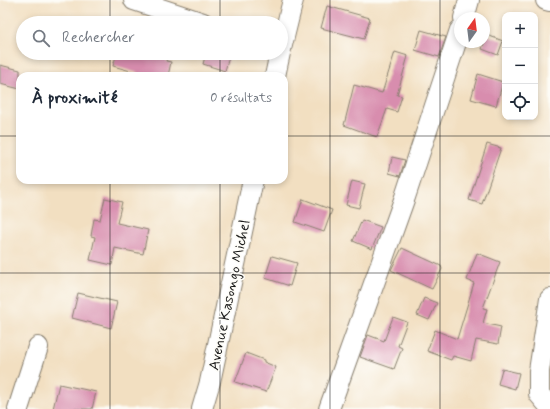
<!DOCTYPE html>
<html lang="fr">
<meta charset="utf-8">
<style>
:root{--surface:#fff;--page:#f2f2f3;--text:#1f2937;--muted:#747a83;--line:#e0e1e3}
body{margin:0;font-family:Mynerve,sans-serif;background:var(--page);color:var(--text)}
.controls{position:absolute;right:12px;top:12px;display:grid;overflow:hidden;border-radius:8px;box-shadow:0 2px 6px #0003}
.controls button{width:36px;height:36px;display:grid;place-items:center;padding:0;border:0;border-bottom:1px solid var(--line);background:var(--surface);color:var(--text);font:20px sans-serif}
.compass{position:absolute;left:454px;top:12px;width:36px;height:36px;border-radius:50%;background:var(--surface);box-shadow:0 2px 6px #0003;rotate:14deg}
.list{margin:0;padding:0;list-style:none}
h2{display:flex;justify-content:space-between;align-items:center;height:52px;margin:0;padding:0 16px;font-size:17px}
h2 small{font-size:13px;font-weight:400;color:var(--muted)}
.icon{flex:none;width:22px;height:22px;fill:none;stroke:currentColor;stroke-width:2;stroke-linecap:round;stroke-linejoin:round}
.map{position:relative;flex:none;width:550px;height:409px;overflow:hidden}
.search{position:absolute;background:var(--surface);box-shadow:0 2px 6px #0003;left:16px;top:16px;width:272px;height:44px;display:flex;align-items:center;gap:10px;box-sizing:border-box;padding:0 14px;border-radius:22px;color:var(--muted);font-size:15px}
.panel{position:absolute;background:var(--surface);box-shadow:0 2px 6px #0003;left:16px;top:72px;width:272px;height:112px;border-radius:12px}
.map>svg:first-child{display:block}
</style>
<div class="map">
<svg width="550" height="409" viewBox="0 0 550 409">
<rect width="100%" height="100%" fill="#fdfcf7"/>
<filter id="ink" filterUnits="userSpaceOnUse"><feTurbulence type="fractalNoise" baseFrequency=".025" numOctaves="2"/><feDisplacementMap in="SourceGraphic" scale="8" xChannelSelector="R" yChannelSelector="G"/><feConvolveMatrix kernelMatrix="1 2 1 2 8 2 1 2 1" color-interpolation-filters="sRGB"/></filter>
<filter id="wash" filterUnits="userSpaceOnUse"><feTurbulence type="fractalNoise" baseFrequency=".012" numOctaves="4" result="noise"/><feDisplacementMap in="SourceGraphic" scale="16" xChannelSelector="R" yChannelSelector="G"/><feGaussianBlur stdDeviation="0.9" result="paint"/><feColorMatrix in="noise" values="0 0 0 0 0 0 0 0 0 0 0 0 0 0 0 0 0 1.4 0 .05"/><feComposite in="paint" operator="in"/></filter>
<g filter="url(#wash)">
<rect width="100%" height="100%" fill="#f2dfc1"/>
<g id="blocks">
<g fill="#d88dae">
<polygon points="327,6 370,18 364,39 321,28"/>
<polygon points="421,30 446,37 439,57 415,50"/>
<polygon points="487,35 503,41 498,55 482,49"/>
<polygon points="395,52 408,56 397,95 402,96 397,112 387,109 377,137 344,125 354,85 382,93"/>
<polygon points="117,53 139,53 151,56 152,53 168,53 166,61 171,62 168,76 137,76 138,73 113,66"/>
<polygon points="206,53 230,53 225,71 203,64"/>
<polygon points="0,65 20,70 20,89 0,84"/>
<polygon points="478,74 503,82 496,106 471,99"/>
<polygon points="487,144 501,148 482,204 469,200"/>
<polygon points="392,157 405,160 400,176 389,173"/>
<polygon points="352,181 365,184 359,208 346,205"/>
<polygon points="105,198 122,202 117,223 148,230 143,254 115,248 112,265 90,260 95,237 91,236 94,219 100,220"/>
<polygon points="303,199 332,210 324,232 295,222"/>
<polygon points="362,220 381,227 372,249 353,241"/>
<polygon points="402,248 441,266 442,269 432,289 391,270"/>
<polygon points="477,253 500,262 483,308 487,309 483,323 501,327 498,344 476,340 471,361 453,356 451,360 427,351 435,330 457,339 474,283 467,280"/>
<polygon points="272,256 297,263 290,286 265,278"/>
<polygon points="78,293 117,302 111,328 72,318"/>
<polygon points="424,298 437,303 429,320 417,315"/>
<polygon points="393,317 407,322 398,346 402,348 394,369 360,357 368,335 384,341"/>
<polygon points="246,353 264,360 264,362 276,367 266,392 235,382"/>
<polygon points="502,369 519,373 515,389 498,384"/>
<polygon points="59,384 96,392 92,409 53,409"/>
</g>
</g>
</g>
<g filter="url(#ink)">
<use href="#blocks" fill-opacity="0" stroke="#877e6e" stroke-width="1"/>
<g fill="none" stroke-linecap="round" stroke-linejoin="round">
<g stroke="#877e6e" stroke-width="22">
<g id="minor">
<polyline points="134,0 203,23"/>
<polyline points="546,0 550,1"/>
<polyline points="464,18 469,0"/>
<polyline points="281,49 293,0"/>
<polyline points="275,76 280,53"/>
<polyline points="550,299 539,371 539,394 550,407"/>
<polyline points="18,409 38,347"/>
<polyline points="202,409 210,382 253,180"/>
<polyline points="329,409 405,197 460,30"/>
</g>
</g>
<use href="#minor" stroke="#fff" stroke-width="20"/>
</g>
</g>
<path fill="none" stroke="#1c1c1c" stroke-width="1" stroke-opacity="0.55" d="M 110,0 L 110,23M 220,0 L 220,23M 330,0 L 330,409M 440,0 L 440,409M 110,53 L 110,76M 220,53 L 220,76M 0,136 L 20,136M 284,136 L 550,136M 110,180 L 110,409M 220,180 L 220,409M 0,273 L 550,273"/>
<g text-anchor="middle" stroke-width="3" stroke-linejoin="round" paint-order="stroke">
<g font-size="15" fill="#1c1c1c" stroke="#fdfcf7">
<text transform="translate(229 295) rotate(-78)" y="5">Avenue Kasongo Michel</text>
</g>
</g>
</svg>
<div class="controls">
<button>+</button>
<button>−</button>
<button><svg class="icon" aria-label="locate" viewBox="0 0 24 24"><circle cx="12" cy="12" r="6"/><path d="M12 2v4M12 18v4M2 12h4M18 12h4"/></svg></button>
</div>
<svg class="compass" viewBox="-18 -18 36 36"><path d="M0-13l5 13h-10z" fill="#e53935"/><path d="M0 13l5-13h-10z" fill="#747a83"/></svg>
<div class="search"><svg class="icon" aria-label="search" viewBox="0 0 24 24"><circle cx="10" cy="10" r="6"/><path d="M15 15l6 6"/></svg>Rechercher</div>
<section class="panel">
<h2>À proximité<small>0 résultats</small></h2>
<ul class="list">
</ul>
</section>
</div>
